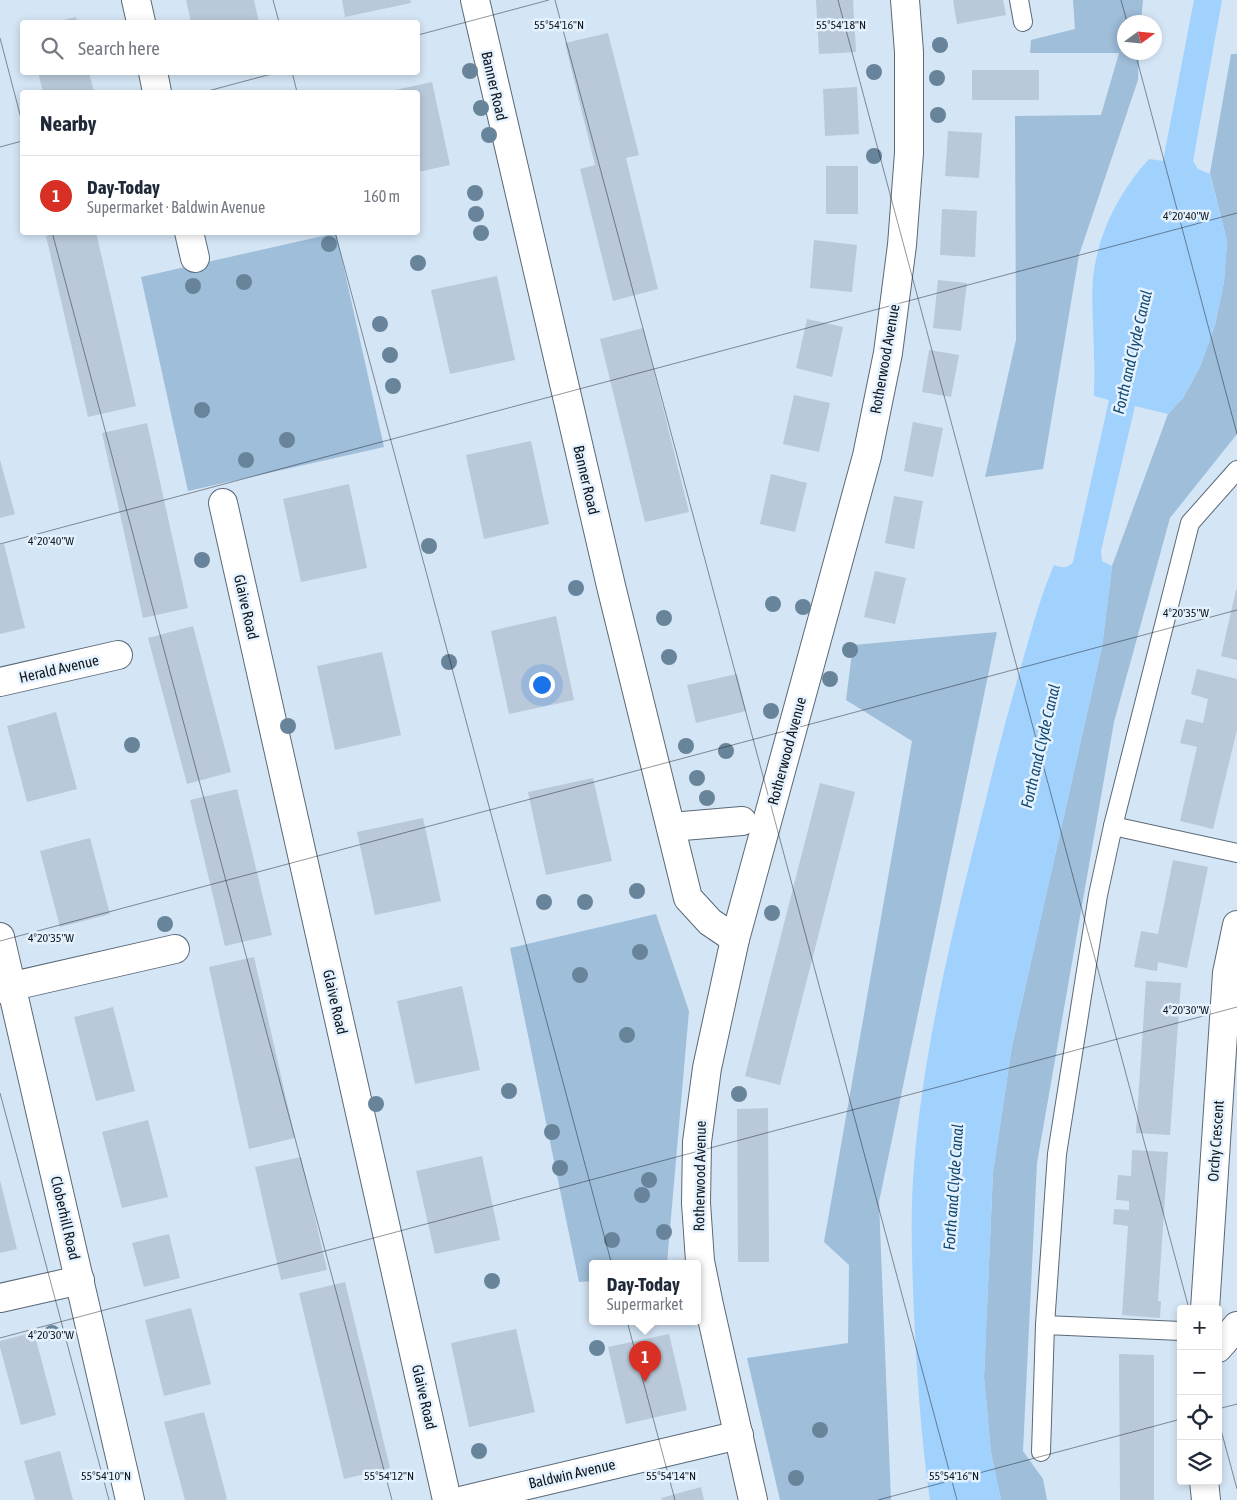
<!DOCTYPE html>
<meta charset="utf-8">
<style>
:root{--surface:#fff;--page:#f6f6f7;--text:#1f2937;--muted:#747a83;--line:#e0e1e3;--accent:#d93025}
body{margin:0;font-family:"Asap Condensed",sans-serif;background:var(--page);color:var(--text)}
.controls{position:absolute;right:15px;bottom:15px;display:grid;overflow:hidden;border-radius:5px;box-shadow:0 2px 8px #0003}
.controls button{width:45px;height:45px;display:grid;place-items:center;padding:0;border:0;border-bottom:1px solid var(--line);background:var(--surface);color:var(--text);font:25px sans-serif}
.compass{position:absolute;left:1117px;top:15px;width:45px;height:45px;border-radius:50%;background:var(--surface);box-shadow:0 2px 8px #0003;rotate:75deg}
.you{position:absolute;left:541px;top:684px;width:18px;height:18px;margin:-12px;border:4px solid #fff;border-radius:50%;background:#1a73e8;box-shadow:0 0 0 8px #1a73e833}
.badge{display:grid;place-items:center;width:32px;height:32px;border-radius:50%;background:var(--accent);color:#fff;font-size:16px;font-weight:700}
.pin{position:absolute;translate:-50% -41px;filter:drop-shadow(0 1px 2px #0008)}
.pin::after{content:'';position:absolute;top:26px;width:18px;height:15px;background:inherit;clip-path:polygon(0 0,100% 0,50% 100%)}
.popup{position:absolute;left:589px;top:1260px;width:112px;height:65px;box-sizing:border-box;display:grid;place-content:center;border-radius:5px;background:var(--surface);filter:drop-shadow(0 1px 4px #0005);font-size:16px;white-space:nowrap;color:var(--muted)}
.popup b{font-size:19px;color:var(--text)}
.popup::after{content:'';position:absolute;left:50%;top:100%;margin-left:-10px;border:10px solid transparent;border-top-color:var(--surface)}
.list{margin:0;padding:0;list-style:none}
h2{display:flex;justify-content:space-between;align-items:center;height:65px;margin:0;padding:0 20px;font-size:21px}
h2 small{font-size:16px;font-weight:400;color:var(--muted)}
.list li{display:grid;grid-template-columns:32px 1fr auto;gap:15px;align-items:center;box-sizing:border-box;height:80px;padding:0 20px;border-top:1px solid var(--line)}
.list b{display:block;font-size:19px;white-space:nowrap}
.list p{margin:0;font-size:16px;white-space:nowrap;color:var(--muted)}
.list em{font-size:16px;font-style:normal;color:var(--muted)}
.icon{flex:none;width:28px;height:28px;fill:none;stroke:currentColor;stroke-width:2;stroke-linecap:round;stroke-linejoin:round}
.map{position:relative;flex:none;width:1237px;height:1500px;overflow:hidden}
.search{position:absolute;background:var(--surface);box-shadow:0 2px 8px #0003;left:20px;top:20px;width:400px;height:55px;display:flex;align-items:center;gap:12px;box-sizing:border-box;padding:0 18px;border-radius:5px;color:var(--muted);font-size:19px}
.panel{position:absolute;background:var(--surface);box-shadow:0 2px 8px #0003;left:20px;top:90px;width:400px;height:145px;border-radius:5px}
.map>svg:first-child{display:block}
</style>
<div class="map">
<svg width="1237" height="1500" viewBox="0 0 1237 1500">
<rect width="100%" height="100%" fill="#d4e5f5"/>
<g fill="#9fbeda">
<polygon points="1073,0 1143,0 1141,22 1124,22 1124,52 1139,53 1138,80 1079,255 1043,469 985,477 1016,340 1015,116 1101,115 1119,53 1030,53 1031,40 1075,29"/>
<polygon points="1231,54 1237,54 1237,434 1170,518 1114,722 1037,1163 1023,1451 1043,1479 1047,1500 1001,1500 991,1453 984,1377 993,1172 1012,1046 1102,647 1112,566 1168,414 1183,398 1200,367 1215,325 1224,282 1227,241 1210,173"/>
<polygon points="336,233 384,447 188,491 141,277"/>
<polygon points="997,632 879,1202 891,1500 780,1500 747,1358 848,1343 849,1265 824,1242 912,741 846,700 853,645"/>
<polygon points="656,914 689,1011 667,1263 592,1263 592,1281 579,1282 510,948"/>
</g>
<path fill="#a1d1fd" d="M 1194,0 L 1222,0 L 1193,161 L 1198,169 L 1210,174 L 1227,241 L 1224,282 L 1215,325 L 1200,367 L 1183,398 L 1168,414 L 1135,406 L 1101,551 L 1102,561 L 1112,566 L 1102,647 L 1012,1046 L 993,1172 L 984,1377 L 991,1453 L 1001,1500 L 930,1500 C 921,1438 917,1376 914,1314 C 912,1264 910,1215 914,1166 C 924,1040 956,917 987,795 C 998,748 1011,702 1024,656 C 1033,625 1041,595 1054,565 C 1062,568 1067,569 1073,562 L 1109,400 L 1094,396 C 1094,383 1095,371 1094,358 C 1094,331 1091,305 1093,278 C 1098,233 1119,192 1149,159 L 1163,161 Z"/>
<g fill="#b9c9d9">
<polygon points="186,0 254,0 259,22 191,22"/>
<polygon points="342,0 410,0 411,3 345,17"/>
<polygon points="816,0 853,0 856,52 819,54"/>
<polygon points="953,0 1003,0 1006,15 957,24"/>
<polygon points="76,17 77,22 56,22"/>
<polygon points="608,33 639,155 626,158 658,289 613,301 580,169 595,165 565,43"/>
<rect x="972" y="70" width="67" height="30"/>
<polygon points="38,72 89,72 94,92 43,92"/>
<polygon points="432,82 450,165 418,172 418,92 386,92"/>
<polygon points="857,87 859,134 825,136 823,89"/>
<polygon points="948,131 982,133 979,178 945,176"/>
<rect x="826" y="166" width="32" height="48"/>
<polygon points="942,209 977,211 975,257 940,255"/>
<polygon points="59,232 96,232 136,406 88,417 46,236"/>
<polygon points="814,240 857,245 852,292 810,288"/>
<polygon points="497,276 515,360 450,374 431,290"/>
<polygon points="938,280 967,283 961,331 933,328"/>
<polygon points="807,319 843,327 832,377 796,368"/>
<polygon points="643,328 689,512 645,522 600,339"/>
<polygon points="929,350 959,355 951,397 922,392"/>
<polygon points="794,395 830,403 819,452 783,444"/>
<polygon points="913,422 943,428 933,477 904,471"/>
<polygon points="147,423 188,608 143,618 102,433"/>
<polygon points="531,441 549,524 484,539 466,455"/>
<polygon points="0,460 15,514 0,518"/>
<polygon points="771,474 807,483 795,532 760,524"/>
<polygon points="349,484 367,568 301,582 283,499"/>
<polygon points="894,496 923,501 914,549 885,543"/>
<polygon points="4,544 25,628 0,634 0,545"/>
<polygon points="875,571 906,578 895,624 864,617"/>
<polygon points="1236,590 1237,590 1237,660 1221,656"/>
<polygon points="556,616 574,700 509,714 491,631"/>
<polygon points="193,626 231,772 187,784 148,638"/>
<polygon points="382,652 401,735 335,750 317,666"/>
<polygon points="1197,669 1237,679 1237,730 1213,829 1180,821 1197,747 1180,743 1186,719 1203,723 1208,699 1191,694"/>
<polygon points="737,674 746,711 696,723 687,685"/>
<polygon points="56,712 77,789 27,802 7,726"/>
<polygon points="593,778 612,861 546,875 528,792"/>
<polygon points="820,783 855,792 780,1085 745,1076"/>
<polygon points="237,789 272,935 225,946 190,800"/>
<polygon points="423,818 441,901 375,915 357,832"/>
<polygon points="90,838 110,914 60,927 40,851"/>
<polygon points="1173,860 1208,867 1187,968 1158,962 1157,971 1134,967 1141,931 1158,934"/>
<polygon points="254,957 295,1138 249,1149 209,967"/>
<polygon points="1146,981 1181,983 1170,1135 1136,1133"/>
<polygon points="462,986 480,1070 415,1084 397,1001"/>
<polygon points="113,1007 135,1091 96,1101 74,1017"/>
<polygon points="768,1108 769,1262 738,1262 737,1109"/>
<polygon points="148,1120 168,1197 122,1208 102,1132"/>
<polygon points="1132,1150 1168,1152 1158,1301 1161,1301 1160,1318 1122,1315 1128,1226 1113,1224 1114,1209 1129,1210 1129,1201 1116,1200 1118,1175 1131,1176"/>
<polygon points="482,1156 500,1240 435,1254 416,1171"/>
<polygon points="301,1157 327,1270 281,1280 255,1167"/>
<polygon points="0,1180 17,1249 0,1253"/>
<polygon points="169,1234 180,1278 144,1287 132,1243"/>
<polygon points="345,1282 390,1468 344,1479 299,1293"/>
<polygon points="191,1308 211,1384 164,1396 145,1320"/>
<polygon points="516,1329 535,1412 469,1427 451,1343"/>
<polygon points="34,1332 56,1415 21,1425 0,1347 0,1341"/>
<polygon points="669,1334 687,1410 626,1424 608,1347"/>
<polygon points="1119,1354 1154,1355 1154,1500 1120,1500"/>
<polygon points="204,1412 227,1499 225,1500 185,1500 164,1422"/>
<polygon points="60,1451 73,1500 35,1500 24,1461"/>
<polygon points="701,1487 704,1500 662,1500 661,1498"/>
</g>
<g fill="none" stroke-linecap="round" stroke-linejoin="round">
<g stroke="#5a6977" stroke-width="20">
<g id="service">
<polyline points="1019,0 1023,22"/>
<polyline points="1113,826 1237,853"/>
<polyline points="1045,1325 1181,1331"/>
<polyline points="1041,1452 1045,1325 1057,1154 1098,895 1113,826 1190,523 1237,470"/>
</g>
</g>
<g stroke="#5a6977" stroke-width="30">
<g id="minor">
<polyline points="136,0 141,22"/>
<polyline points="475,0 611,586 688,898 710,922 735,939"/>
<polyline points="153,72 157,92"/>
<polyline points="189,232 195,258"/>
<polyline points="223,503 447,1500"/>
<polyline points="0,682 118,655"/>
<polyline points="671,827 742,821"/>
<polyline points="0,937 130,1500"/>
<polyline points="0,989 175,949"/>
<polyline points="0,1298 80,1280"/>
<polyline points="1205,1309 1227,973 1237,925"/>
<polyline points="1218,1348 1237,1326"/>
<polyline points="1204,1481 1206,1500"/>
<polyline points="464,1500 739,1435"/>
</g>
</g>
<g stroke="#5a6977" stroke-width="30">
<polyline id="tertiary" points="753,1500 709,1305 700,1261 696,1203 697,1142 707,1068 735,939 867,456 888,353 902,245 909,153 909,52 905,0"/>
</g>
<use href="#service" stroke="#fff" stroke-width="18"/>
<use href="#minor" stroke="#fff" stroke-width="28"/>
<use href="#tertiary" stroke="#fff" stroke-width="28"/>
</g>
<g fill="#68849b">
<circle cx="940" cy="45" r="8"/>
<circle cx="470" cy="71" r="8"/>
<circle cx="874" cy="72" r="8"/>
<circle cx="937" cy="78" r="8"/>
<circle cx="481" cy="108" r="8"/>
<circle cx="938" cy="115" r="8"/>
<circle cx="489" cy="135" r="8"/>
<circle cx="874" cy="156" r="8"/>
<circle cx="475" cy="193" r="8"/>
<circle cx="476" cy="214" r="8"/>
<circle cx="481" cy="233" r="8"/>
<circle cx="329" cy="244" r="8"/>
<circle cx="418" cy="263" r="8"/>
<circle cx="244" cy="282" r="8"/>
<circle cx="193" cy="286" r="8"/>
<circle cx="380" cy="324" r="8"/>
<circle cx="390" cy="355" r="8"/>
<circle cx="393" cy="386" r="8"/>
<circle cx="202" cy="410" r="8"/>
<circle cx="287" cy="440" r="8"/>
<circle cx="246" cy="460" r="8"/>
<circle cx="429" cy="546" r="8"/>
<circle cx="202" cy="560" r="8"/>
<circle cx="576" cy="588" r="8"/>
<circle cx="773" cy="604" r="8"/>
<circle cx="803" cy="607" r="8"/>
<circle cx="664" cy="618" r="8"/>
<circle cx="850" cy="650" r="8"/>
<circle cx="669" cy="657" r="8"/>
<circle cx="449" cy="662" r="8"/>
<circle cx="830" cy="679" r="8"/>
<circle cx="771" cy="711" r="8"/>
<circle cx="288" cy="726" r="8"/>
<circle cx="132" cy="745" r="8"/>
<circle cx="686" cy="746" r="8"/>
<circle cx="726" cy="751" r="8"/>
<circle cx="697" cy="778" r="8"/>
<circle cx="707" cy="798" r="8"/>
<circle cx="637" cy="891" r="8"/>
<circle cx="544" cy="902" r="8"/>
<circle cx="585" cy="902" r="8"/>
<circle cx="772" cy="913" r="8"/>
<circle cx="165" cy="924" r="8"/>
<circle cx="640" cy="952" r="8"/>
<circle cx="580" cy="975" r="8"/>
<circle cx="627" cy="1035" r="8"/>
<circle cx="509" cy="1091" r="8"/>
<circle cx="739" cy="1094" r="8"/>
<circle cx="376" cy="1104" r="8"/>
<circle cx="552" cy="1132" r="8"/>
<circle cx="560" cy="1168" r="8"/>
<circle cx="649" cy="1180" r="8"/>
<circle cx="642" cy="1195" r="8"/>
<circle cx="664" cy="1232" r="8"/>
<circle cx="612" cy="1240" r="8"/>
<circle cx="492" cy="1281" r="8"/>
<circle cx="52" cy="1333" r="8"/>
<circle cx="597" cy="1348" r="8"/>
<circle cx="820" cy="1430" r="8"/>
<circle cx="479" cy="1451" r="8"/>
<circle cx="796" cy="1478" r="8"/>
</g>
<path fill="none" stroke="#11171d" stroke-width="1" stroke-opacity="0.45" d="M 273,0 L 279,22M 555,0 L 957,1500M 838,0 L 1189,1309M 1121,0 L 1127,22M 418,35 L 549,0M 0,38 L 22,122M 1135,52 L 1237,434M 292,72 L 297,92M 204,92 L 279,72M 0,147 L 22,141M 52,232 L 392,1500M 335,232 L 675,1500M 0,544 L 1237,213M 0,941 L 1237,610M 0,1093 L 109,1500M 0,1338 L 1237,1007M 1218,1409 L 1237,1404M 1218,1419 L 1237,1489M 878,1500 L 1181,1419"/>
<g text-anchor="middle" stroke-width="5" stroke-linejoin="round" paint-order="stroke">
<g font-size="15" fill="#11171d" stroke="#e4f2ff">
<text transform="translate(494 86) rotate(77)" y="5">Banner Road</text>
<text transform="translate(885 359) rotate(-80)" y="5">Rotherwood Avenue</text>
<text transform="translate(586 480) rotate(77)" y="5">Banner Road</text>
<text transform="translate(246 607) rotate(77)" y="5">Glaive Road</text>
<text transform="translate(59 669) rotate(-13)" y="5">Herald Avenue</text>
<text transform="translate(787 751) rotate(-75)" y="5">Rotherwood Avenue</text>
<text transform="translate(335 1002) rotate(77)" y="5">Glaive Road</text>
<text transform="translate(1216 1141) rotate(-86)" y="5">Orchy Crescent</text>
<text transform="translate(700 1176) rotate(-89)" y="5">Rotherwood Avenue</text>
<text transform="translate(65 1218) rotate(77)" y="5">Cloberhill Road</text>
<text transform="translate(424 1397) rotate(77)" y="5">Glaive Road</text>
<text transform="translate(572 1474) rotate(-13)" y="5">Baldwin Avenue</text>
</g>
<g font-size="16" font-style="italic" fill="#134871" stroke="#e4f2ff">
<text transform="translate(1132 352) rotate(-77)" y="6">Forth and Clyde Canal</text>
<text transform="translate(1040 746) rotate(-77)" y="6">Forth and Clyde Canal</text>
<text transform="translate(953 1187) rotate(-86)" y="6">Forth and Clyde Canal</text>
</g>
</g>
<g font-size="12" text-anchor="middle" fill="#11171d" stroke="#e4f2ff" stroke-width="5" stroke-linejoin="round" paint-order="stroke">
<text x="559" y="29">55°54'16"N</text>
<text x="841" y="29">55°54'18"N</text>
<text x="1186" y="220">4°20'40"W</text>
<text x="51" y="545">4°20'40"W</text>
<text x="1186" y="617">4°20'35"W</text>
<text x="51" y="942">4°20'35"W</text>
<text x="1186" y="1014">4°20'30"W</text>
<text x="51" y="1339">4°20'30"W</text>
<text x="106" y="1480">55°54'10"N</text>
<text x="389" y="1480">55°54'12"N</text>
<text x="671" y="1480">55°54'14"N</text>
<text x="954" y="1480">55°54'16"N</text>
</g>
</svg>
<div class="controls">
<button>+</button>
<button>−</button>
<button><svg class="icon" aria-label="locate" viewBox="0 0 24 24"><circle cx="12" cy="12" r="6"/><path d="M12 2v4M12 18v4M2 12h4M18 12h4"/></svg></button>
<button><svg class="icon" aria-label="layers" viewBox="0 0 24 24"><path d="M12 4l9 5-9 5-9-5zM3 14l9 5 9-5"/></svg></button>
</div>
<svg class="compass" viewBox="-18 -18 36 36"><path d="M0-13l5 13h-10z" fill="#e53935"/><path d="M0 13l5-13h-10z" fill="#747a83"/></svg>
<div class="you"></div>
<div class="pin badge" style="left:645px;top:1382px">1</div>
<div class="popup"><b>Day-Today</b>Supermarket</div>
<div class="search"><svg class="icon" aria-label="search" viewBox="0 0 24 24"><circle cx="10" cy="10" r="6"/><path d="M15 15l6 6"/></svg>Search here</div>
<section class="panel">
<h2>Nearby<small></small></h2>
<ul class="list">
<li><span class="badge">1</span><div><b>Day-Today</b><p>Supermarket · Baldwin Avenue</p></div><em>160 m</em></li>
</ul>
</section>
</div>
